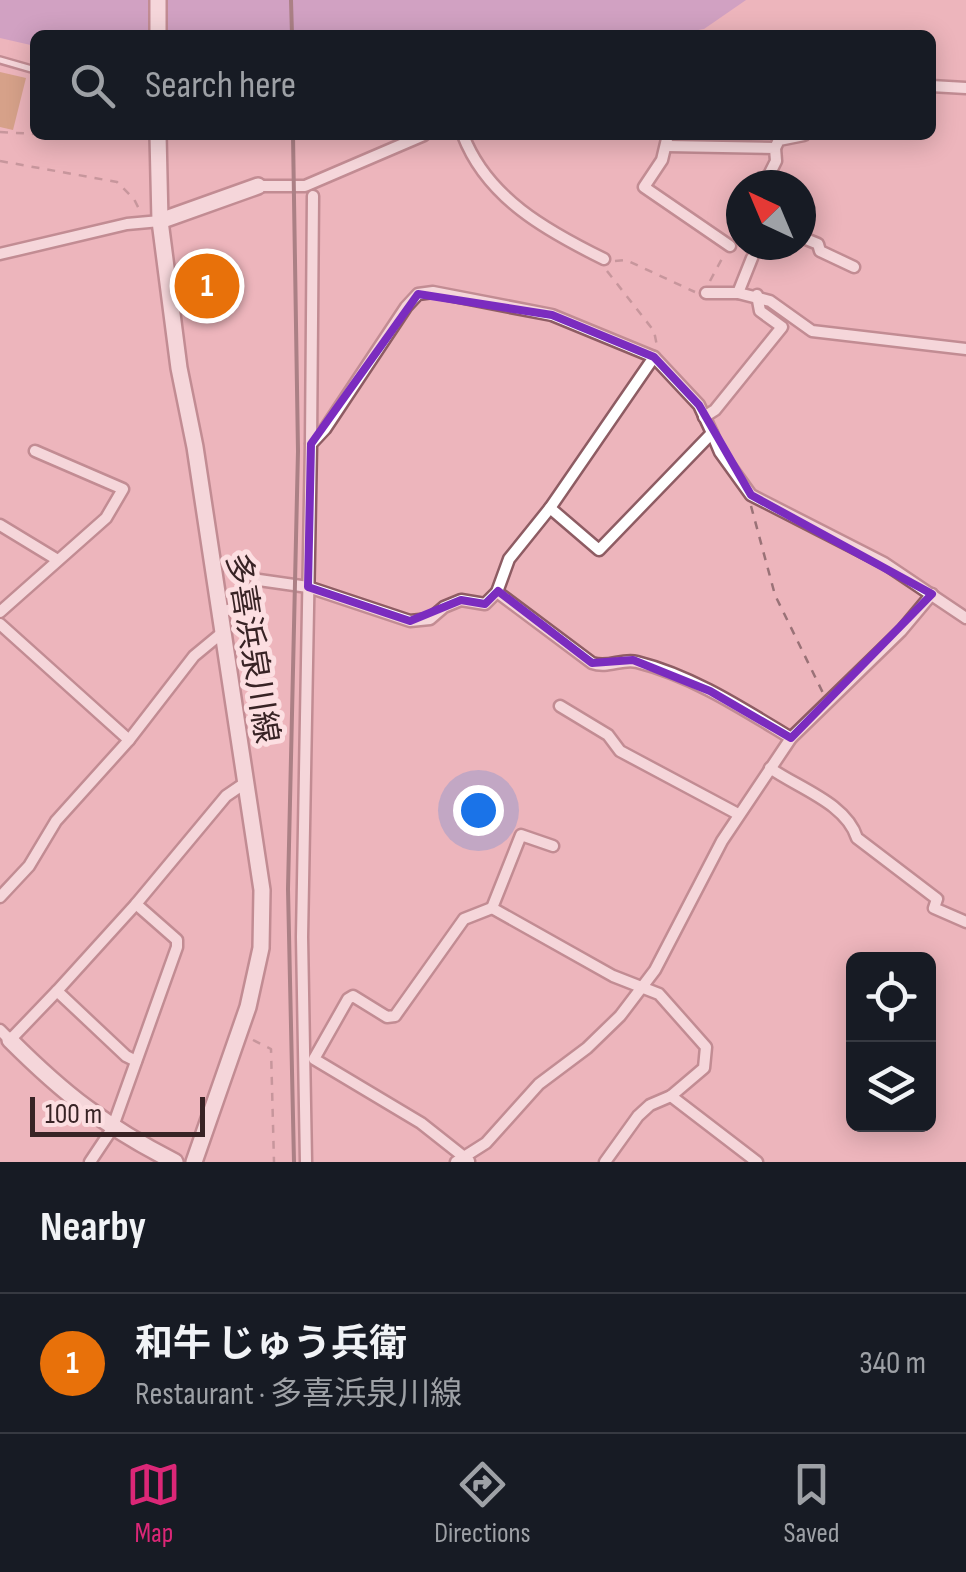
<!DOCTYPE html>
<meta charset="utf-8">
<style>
:root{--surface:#171b24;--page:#242831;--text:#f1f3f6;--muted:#9ea1a6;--line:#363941;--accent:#db2777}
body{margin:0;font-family:"Sofia Sans Condensed","Noto Sans JP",sans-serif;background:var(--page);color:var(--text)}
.controls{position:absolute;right:30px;bottom:30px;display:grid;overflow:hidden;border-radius:15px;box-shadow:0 5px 25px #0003}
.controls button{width:90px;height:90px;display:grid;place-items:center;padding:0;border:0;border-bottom:2px solid var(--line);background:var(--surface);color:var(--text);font:50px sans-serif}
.compass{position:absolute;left:726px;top:170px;width:90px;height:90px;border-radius:50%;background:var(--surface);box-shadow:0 5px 25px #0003;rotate:316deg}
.scale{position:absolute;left:30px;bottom:25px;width:175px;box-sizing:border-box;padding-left:10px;border:5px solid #382325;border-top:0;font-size:28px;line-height:35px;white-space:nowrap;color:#382325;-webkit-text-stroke:8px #fcdee1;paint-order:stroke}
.you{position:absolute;left:478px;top:810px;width:35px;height:35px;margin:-25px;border:8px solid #fff;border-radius:50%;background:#1a73e8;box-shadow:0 0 0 15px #1a73e833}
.badge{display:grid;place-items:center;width:65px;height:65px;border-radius:50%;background:var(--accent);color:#fff;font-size:32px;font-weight:700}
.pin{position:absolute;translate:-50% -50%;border:5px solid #fff;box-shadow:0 2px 10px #0006}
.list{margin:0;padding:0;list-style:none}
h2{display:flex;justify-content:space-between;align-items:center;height:130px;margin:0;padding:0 40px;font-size:42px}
h2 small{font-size:32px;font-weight:400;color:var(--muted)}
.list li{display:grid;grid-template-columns:65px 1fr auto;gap:30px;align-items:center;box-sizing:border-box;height:140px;padding:0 40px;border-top:2px solid var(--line)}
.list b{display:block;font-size:38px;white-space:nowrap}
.list p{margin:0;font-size:32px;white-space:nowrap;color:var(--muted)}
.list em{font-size:32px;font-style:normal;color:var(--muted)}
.icon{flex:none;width:55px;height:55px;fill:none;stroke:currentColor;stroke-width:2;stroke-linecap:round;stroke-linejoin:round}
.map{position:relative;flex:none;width:966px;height:1162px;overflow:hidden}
.search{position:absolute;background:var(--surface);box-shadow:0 5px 25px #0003;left:30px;right:30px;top:30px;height:110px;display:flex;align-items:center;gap:25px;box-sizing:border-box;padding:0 35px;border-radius:15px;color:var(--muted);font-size:38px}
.sheet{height:270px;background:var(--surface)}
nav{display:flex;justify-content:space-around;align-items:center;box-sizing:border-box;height:140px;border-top:2px solid var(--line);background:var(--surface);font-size:28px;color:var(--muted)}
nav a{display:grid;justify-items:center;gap:5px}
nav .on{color:var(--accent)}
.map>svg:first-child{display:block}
</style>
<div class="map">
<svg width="966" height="1162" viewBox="0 0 966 1162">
<defs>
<filter id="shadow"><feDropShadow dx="4" dy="7" stdDeviation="5" flood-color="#0004"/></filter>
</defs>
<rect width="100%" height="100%" fill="#edb5bc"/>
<polygon fill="#bb894d" points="0,72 26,78 13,130 0,127"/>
<polygon fill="#af89cb" points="0,0 746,0 704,29 670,35 35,35 35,46 0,38"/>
<polygon fill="#4a5e36" filter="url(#shadow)" points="230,264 238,280 221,288 224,294 195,308 189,295 193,293 189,284"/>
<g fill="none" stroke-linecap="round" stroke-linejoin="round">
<g stroke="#8e5c63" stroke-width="10">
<polyline id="lane" points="0,60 35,70"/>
</g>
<g stroke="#8e5c63" stroke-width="15">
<g id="street">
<polyline points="931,86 966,88"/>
<path d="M 463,135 C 487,198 547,231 604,259"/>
<polyline points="668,135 662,160 644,187 730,246"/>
<polyline points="667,146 775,148 776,161 764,185"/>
<polyline points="775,148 779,140 804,135"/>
<polyline points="258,186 305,186 424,135"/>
<polyline points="801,237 818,244 820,251 854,267"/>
<polyline points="0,254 127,224 160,221"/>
<polyline points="706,293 738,293 752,258"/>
<polyline points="738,293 770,301 812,331 966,349"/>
<polyline points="704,417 715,410 782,327 760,311 757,295"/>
<polyline points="712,433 720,452 751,495 884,563 966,618"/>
<polyline points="311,443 313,196"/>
<polyline points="0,525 56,559"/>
<path d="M 497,592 L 592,663 C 608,669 622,658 637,662 C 693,676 743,709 791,738"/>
<polyline points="0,612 106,518 123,489 35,451"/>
<polyline points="220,612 235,608 259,580 308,587 410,621 430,619 444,607 461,600 485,604 497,592 509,559 550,508 654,357"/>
<polyline points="0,624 129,740"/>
<polyline points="560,706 608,735 620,751 738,814"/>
<path d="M 770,768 C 798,788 846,803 857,838 L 937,899 L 934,908 L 966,922"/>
<polyline points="553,846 521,835 492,908 613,976 659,994 706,1047 704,1068 671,1096 650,1105 638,1116 605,1162"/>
<polyline points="0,897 29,866 56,821 129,740 194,656 223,632"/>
<polyline points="57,991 136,904 226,796 245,783"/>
<polyline points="0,1030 10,1040 57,991 126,1056 136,1061"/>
<polyline points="671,1096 757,1162"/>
<polyline points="469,1161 421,1123 314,1059 348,999 353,996 387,1017 395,1016 464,919 492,908"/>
<polyline points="90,1162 112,1129 177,947 177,940 136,904"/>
<polyline points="306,1162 302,937 311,444 325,429 406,307 418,294 433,292 552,315 654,357 699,405 712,433 599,550 550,508"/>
<polyline points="456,1162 486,1143 539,1084 587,1048 620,1016 655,970 722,841 791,738 901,631 932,594"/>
</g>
</g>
<g stroke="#8e5c63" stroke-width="20">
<g id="secondary">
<polyline points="158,0 158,35"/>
<polyline points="158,135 160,221 179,368 195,447 262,890 261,948 248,1007 194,1162"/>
<polyline points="160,221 258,186"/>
<path d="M 10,1040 C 64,1094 106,1127 175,1162"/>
</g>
</g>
<g stroke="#9a7277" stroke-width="2.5" stroke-dasharray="8 8" stroke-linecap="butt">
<polyline points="0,132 35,134"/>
<polyline points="0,161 117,182 134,199 141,213"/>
<polyline points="734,238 741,224"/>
<polyline points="615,261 626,260 695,292"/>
<polyline points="607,271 654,331 657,346"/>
<polyline points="710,281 725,253"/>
<polyline points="751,506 775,595 823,693"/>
<polyline points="253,1040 271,1049 274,1162"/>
</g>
<use href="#lane" stroke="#fff" stroke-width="5"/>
<use href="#street" stroke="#fff" stroke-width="10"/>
<use href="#secondary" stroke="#fff" stroke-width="15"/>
<g stroke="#5b4043" stroke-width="4">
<polyline points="291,0 292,35"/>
<polyline points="293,135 298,451 288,889 294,1162"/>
</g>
</g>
<path d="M0 0H966V1162H0ZM 418,294 L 552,315 L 654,357 L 699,405 L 751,495 L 932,594 L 791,738 L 710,691 L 633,660 L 592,663 L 498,591 L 485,604 L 461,600 L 410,621 L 308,587 L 311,444 Z" fill="#edb5bc" fill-opacity=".55" fill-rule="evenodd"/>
<path fill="none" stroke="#7b2cbf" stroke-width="8" stroke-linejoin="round" d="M 418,294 L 552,315 L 654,357 L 699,405 L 751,495 L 932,594 L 791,738 L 710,691 L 633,660 L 592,663 L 498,591 L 485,604 L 461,600 L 410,621 L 308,587 L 311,444 Z"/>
<g text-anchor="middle" stroke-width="10" stroke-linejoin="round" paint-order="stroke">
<g font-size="32" fill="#382325" stroke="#fcdee1">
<text transform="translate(253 648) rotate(81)" y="11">多喜浜泉川線</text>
</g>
</g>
</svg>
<div class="controls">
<button><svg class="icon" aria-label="locate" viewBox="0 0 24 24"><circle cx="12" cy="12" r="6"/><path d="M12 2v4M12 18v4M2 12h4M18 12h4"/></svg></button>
<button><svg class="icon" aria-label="layers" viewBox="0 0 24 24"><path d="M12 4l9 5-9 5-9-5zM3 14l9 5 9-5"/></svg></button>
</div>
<svg class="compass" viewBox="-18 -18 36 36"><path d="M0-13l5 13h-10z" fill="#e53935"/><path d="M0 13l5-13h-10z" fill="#9ea1a6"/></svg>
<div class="scale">100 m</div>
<div class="you"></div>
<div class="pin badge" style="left:207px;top:286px;background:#e8710a">1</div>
<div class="search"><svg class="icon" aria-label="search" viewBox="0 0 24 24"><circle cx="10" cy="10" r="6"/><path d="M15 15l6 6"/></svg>Search here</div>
</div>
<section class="sheet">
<h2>Nearby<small></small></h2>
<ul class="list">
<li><span class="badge" style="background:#e8710a">1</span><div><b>和牛 じゅう兵衛</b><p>Restaurant · 多喜浜泉川線</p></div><em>340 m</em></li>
</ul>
</section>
<nav>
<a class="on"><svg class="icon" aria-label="map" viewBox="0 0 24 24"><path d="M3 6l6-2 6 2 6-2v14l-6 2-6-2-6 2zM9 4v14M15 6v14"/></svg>Map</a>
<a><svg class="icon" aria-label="directions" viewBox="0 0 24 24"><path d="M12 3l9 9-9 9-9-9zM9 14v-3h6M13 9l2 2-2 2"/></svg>Directions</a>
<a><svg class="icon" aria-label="saved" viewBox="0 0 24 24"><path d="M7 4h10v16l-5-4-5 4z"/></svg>Saved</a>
</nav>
